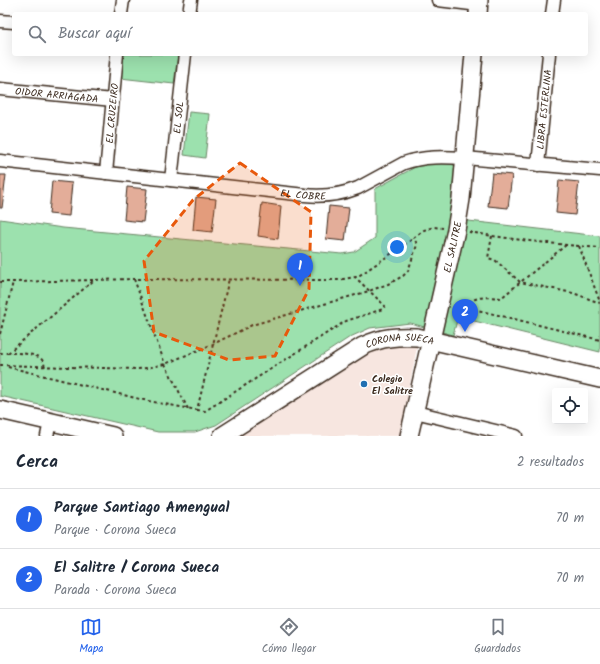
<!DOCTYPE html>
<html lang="es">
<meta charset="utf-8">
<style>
:root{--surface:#fff;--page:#f2f2f3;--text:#1f2937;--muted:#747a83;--line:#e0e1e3;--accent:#2563eb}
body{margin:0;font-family:Kalam,sans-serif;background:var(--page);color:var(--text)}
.controls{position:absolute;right:12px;bottom:12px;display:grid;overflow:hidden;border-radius:4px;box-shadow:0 4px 16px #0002}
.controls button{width:36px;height:36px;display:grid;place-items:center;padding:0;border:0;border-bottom:1px solid var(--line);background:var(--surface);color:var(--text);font:20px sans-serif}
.you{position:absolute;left:397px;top:247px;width:14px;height:14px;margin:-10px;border:3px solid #fff;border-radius:50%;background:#1a73e8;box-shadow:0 0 0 6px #1a73e833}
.badge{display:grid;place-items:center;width:26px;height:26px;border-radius:50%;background:var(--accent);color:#fff;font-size:13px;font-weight:700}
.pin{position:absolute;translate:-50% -33px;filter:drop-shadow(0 1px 2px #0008)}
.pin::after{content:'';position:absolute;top:21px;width:14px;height:12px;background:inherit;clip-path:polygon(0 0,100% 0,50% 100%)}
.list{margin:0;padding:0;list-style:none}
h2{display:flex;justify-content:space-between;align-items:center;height:52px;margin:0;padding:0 16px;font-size:17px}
h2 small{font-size:13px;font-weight:400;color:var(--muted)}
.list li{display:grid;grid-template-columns:26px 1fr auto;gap:12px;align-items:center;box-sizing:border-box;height:60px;padding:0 16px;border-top:1px solid var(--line)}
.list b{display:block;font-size:15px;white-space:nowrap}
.list p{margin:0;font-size:13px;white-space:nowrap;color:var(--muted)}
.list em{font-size:13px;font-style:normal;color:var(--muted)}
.icon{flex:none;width:22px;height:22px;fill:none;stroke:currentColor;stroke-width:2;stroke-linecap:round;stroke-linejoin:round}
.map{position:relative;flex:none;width:600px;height:436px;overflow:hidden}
.search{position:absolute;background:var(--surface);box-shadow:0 4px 16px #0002;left:12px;right:12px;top:12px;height:44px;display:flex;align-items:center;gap:10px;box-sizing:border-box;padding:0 14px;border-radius:4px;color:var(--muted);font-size:15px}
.sheet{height:172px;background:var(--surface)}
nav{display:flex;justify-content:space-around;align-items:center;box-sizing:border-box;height:56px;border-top:1px solid var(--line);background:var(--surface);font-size:11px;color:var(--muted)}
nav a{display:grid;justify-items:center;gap:2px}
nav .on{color:var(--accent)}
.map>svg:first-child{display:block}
</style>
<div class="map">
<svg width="600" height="436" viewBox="0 0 600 436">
<rect width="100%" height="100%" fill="#fff"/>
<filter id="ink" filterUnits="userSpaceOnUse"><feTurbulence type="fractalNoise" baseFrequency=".025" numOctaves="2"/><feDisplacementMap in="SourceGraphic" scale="8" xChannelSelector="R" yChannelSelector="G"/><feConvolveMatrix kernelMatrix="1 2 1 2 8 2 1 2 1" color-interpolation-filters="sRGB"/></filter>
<g filter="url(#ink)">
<polygon fill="#f7e6e0" points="380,345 417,347 400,436 230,436"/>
<g fill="#9ce1ae" stroke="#6c8666">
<polygon points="124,54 178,54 174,84 120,78"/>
<polygon points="189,112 210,114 205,158 184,155"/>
<polygon points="440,161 457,166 451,219 600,236 600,352 458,317 453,335 410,323 370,328 350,337 216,425 195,432 158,432 0,396 0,219 63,228 342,254 354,252 375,238 375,189 417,166"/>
</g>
<g fill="#e3ad99" stroke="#3b2a1e">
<polygon points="492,173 512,175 508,208 488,206"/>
<polygon points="0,175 6,175 2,208 0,208"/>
<polygon points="559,180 579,182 575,215 556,213"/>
<polygon points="52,181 72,183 69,216 49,214"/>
<polygon points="127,187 147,189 143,222 124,220"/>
<polygon points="196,197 216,199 212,232 193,230"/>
<polygon points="262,203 281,206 278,239 258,236"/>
<polygon points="329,206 349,208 345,241 326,239"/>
</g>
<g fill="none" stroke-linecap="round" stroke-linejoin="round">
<g stroke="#3b2a1e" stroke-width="15">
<g id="street">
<polyline points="438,0 479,5"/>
<polyline points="121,14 123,0"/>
<polyline points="189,14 191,0"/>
<polyline points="552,14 554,0"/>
<polyline points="0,21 14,22"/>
<path id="s1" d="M 0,89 L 113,100"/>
<path id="s2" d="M 0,161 L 305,195 C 324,197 340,195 358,188 L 404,163 C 424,156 444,157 465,158 L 600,170"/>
<path id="s3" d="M 538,165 L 549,54"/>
<path id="s4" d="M 106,173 L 117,54"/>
<path id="s5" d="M 171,180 L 185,54"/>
<polyline points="415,412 516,436"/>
<polyline points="47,436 50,422"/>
</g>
</g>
<g stroke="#3b2a1e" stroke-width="20">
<g id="secondary">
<polyline points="478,14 479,0"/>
<polyline points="0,410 113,436"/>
<path id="s6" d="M 222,436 L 363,346 C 383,337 397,336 417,337 L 600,379"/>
<path id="s7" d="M 409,436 L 456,230 L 461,199 L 474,54"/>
</g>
</g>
<g stroke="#3b2a1e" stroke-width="2" stroke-dasharray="3 3" stroke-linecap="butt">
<path d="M 469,232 C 513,240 556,244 600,248"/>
<polyline points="492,236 488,258 495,260 520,282 573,293 600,303"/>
<path d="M 566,245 L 501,298 C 489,297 472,295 465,307 L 600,340"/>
<polyline points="579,246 600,302"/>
<polyline points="134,279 165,364 188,409"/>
<polyline points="0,282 13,282 134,279 337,280 355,277 360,275 407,243 424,230 434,227 443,228"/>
<polyline points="0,334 13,282"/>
<path d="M 0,353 C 11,353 31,352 40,358 C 43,360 44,363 45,367"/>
<polyline points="8,353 93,281"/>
<polyline points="0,365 138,369 147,368 165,364 213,344 252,325 369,291 388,284 403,276 408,271 417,245 416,242 413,238"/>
<polyline points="8,367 148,401 197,410 229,279"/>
<polyline points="197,410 205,411 346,321 383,309 385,306 355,277"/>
</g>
<use href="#street" stroke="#fff" stroke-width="12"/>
<use href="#secondary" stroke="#fff" stroke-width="17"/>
</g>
</g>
<path fill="#e8590c" fill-opacity="0.2" stroke="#e8590c" stroke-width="3" stroke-dasharray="8 5" stroke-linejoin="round" d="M 240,163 L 311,212 L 309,289 L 275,356 L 229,360 L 154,332 L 144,261 L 193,200 Z"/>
<circle fill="#1f6fb2" stroke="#fff" stroke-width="1.5" cx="364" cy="384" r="4"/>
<g text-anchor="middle" stroke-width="3" stroke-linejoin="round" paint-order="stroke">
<g font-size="10" fill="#3b2a1e" stroke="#fff">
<text dy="4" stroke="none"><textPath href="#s1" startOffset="57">OIDOR ARRIAGADA</textPath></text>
<text dy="4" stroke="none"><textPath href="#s3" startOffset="56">LIBRA ESTERLINA</textPath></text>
<text dy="4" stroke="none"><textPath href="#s4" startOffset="60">EL CRUZEIRO</textPath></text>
<text dy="4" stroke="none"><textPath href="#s5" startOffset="63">EL SOL</textPath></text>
<text dy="4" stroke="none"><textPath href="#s2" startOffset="305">EL COBRE</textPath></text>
<text dy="4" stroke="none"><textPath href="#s7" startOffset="194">EL SALITRE</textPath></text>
<text dy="4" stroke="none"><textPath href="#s6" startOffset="205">CORONA SUECA</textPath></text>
</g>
<g font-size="10" font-weight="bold" fill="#3b2a1e" stroke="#fff" text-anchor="start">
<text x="372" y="382">Colegio<tspan x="372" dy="12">El Salitre</tspan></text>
</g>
</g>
</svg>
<div class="controls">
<button><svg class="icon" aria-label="locate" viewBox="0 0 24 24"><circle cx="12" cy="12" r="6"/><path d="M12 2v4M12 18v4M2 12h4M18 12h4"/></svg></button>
</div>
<div class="you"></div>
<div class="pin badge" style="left:300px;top:286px">1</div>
<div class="pin badge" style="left:465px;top:332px">2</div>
<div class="search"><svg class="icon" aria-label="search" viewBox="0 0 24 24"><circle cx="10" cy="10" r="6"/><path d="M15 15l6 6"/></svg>Buscar aquí</div>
</div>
<section class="sheet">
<h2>Cerca<small>2 resultados</small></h2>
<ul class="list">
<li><span class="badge">1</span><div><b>Parque Santiago Amengual</b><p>Parque · Corona Sueca</p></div><em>70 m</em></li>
<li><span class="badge">2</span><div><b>El Salitre / Corona Sueca</b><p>Parada · Corona Sueca</p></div><em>70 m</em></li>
</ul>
</section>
<nav>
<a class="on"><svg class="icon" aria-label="map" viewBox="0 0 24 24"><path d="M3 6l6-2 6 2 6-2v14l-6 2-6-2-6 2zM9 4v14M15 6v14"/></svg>Mapa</a>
<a><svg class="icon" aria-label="directions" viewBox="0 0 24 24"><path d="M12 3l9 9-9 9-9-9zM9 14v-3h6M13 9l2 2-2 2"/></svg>Cómo llegar</a>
<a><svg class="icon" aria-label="saved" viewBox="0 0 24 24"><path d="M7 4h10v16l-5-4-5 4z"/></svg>Guardados</a>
</nav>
